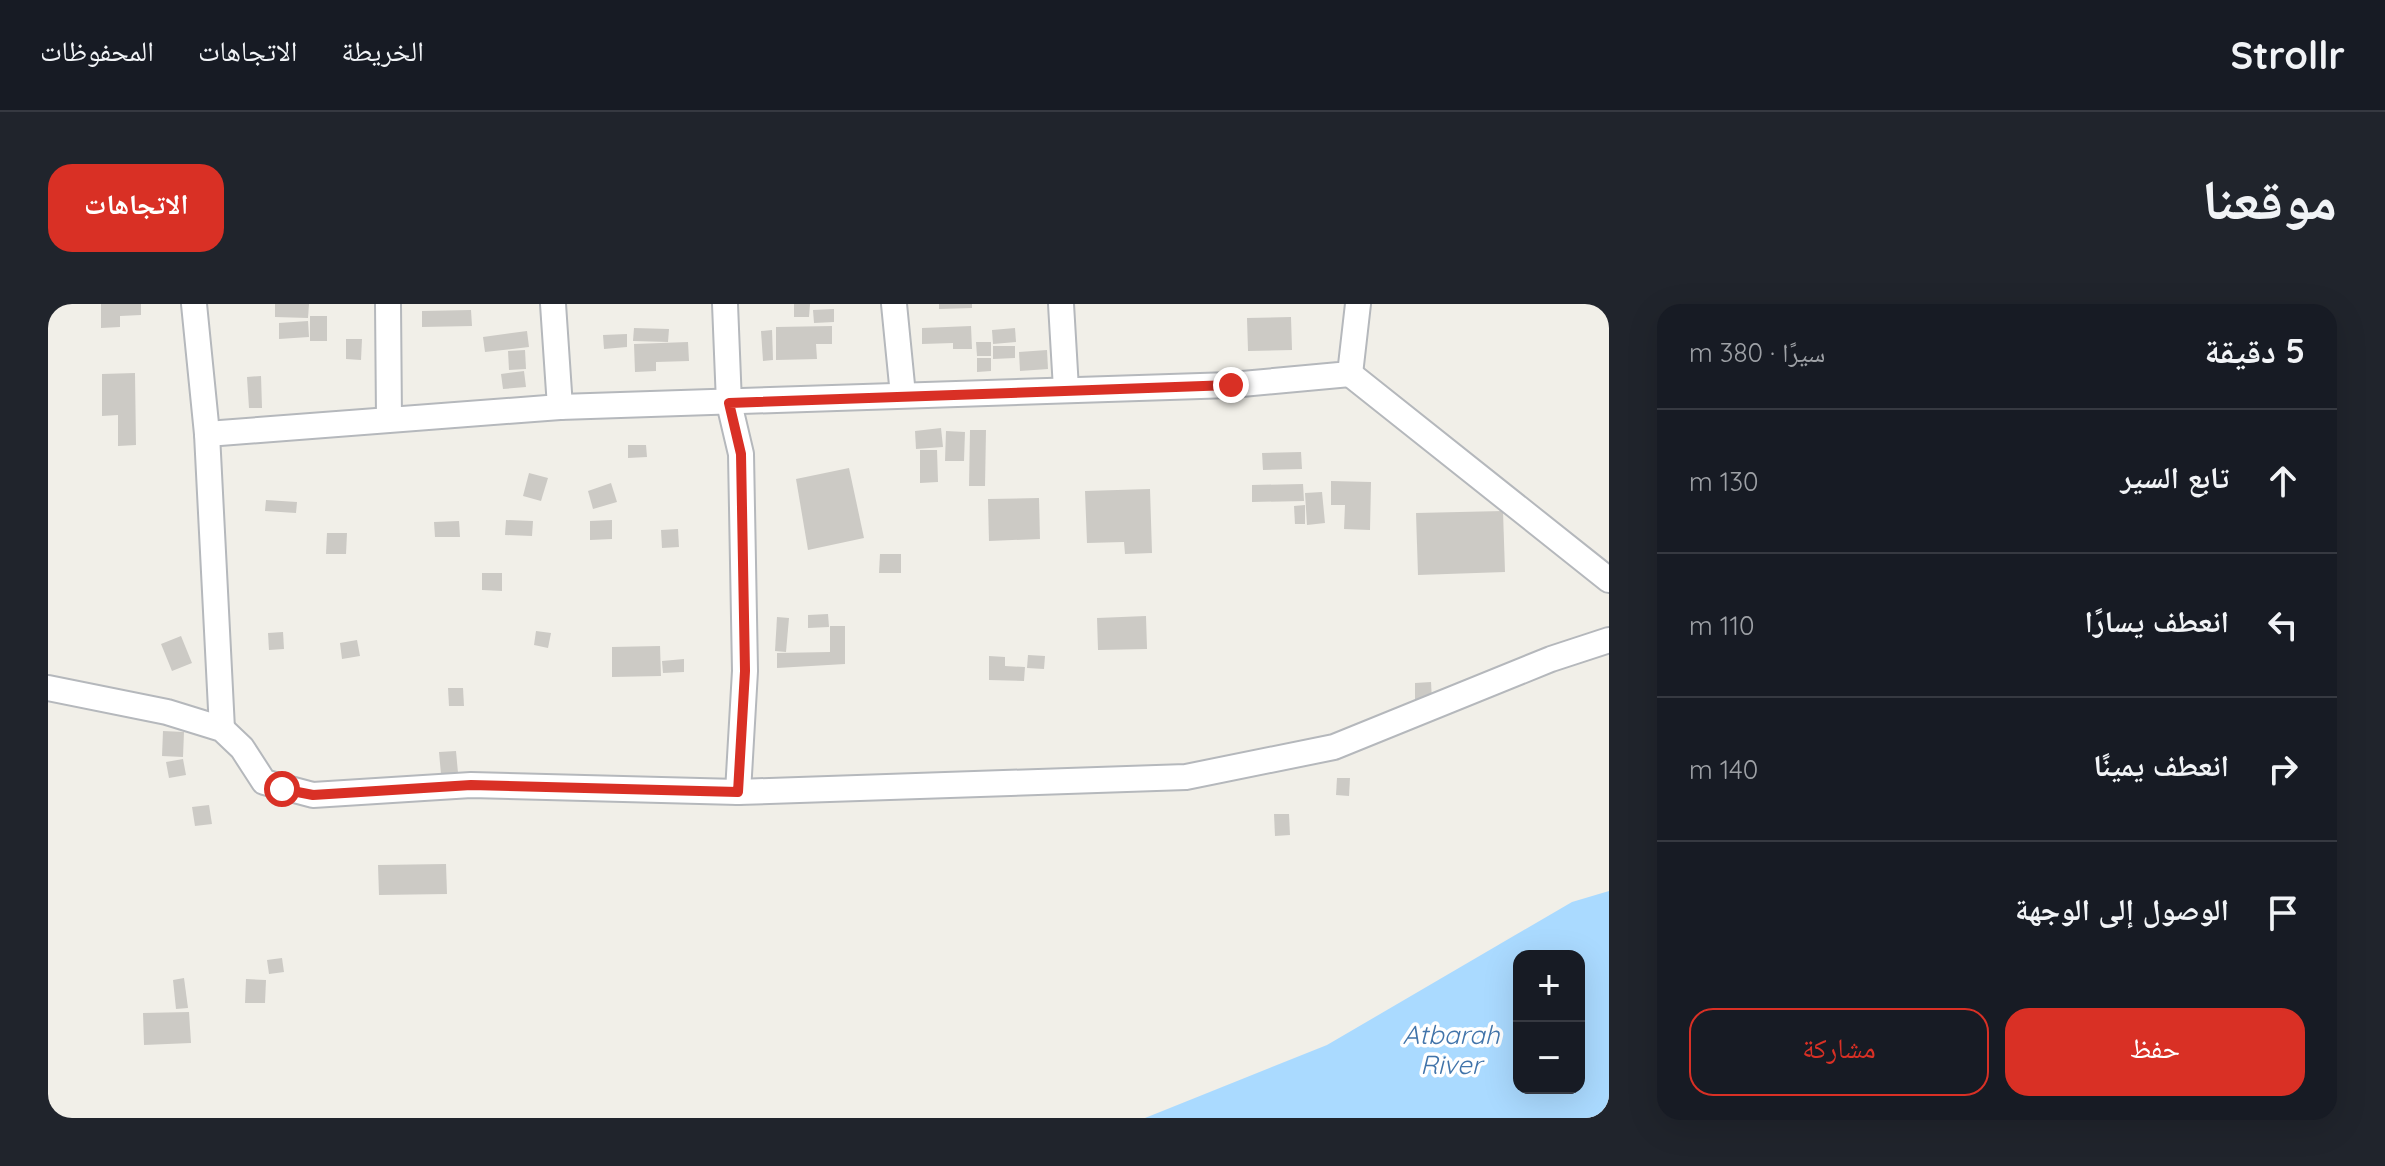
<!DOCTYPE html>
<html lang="ar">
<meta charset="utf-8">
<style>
:root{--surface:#171b24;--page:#20242c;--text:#f1f3f6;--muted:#9ea1a6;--line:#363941;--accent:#d93025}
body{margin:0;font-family:Quicksand,"Noto Naskh Arabic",sans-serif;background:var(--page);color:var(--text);direction:rtl}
.controls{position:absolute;right:24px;bottom:24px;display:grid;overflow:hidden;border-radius:16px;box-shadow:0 8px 32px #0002}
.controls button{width:72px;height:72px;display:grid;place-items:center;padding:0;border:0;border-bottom:2px solid var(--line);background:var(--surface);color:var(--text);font:40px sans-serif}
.stop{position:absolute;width:24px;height:24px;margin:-18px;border:6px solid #d93025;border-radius:50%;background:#fff}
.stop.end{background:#d93025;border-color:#fff;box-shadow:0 2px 8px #0008}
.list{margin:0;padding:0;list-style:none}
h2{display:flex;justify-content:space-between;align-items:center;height:104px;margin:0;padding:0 32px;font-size:34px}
h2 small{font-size:26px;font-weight:400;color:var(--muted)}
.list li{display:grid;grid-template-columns:52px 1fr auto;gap:24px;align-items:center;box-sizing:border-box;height:144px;padding:0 32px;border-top:2px solid var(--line)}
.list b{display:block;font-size:30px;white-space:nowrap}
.list em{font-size:26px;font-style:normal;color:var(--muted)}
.actions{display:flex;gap:16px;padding:24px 32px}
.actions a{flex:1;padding:18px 0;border:2px solid var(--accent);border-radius:24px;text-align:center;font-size:28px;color:var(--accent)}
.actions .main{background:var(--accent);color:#fff}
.icon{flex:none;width:44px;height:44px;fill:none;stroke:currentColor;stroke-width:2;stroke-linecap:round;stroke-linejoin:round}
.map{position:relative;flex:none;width:1561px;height:814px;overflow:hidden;direction:ltr;border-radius:24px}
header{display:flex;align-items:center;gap:48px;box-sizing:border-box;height:112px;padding:0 40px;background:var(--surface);border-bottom:2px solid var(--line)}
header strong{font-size:38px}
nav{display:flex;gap:44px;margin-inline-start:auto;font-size:28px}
.intro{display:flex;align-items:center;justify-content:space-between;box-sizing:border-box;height:192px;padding:0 48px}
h1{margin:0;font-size:56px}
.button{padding:20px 36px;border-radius:24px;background:var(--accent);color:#fff;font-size:28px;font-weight:700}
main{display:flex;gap:48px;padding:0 48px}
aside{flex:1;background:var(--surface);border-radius:24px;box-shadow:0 8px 32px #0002}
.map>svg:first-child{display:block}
</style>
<header>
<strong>Strollr</strong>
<nav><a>الخريطة</a><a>الاتجاهات</a><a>المحفوظات</a></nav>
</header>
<div class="intro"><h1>موقعنا</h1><a class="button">الاتجاهات</a></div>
<main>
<aside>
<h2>5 دقيقة<small>سيرًا · 380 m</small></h2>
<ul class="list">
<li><svg class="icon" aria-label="ahead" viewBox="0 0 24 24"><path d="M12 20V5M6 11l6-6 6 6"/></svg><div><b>تابع السير</b></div><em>130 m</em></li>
<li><svg class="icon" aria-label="left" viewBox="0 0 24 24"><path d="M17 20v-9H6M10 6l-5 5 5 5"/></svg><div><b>انعطف يسارًا</b></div><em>110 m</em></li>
<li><svg class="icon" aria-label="right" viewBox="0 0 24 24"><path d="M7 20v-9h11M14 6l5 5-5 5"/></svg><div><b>انعطف يمينًا</b></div><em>140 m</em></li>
<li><svg class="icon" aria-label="arrive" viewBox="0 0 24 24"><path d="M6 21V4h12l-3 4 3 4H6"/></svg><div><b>الوصول إلى الوجهة</b></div></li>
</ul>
<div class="actions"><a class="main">حفظ</a><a>مشاركة</a></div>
</aside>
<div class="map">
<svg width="1561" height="814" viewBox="0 0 1561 814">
<rect width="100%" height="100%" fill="#f1efe8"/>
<path fill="#aadaff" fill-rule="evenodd" d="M 1561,587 L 1561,814 L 1097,814 L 1279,741 L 1524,598 ZM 1471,652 L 1531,652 L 1531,784 L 1471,784 Z"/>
<g fill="#cccac5">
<polygon points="53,0 93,0 93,11 72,12 72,23 53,24"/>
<polygon points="227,0 261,0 260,14 227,13"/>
<polygon points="746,0 762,0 761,13 746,13"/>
<polygon points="891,0 924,0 924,4 891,5"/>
<polygon points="786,5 786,18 766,19 765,6"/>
<polygon points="423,6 424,22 374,23 374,7"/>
<rect x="262" y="12" width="17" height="25"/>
<polygon points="1243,13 1244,46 1200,47 1199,14"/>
<polygon points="260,17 261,33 231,35 231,19"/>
<polygon points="784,22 784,40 768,40 769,55 728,56 728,23"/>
<polygon points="923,22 924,45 905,45 905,39 874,40 874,24"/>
<polygon points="586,24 621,25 620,38 585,37"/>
<polygon points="967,24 968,38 945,40 944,26"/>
<polygon points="724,26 725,56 715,57 713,27"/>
<polygon points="479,27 481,43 437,48 435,33"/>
<polygon points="579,30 579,43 556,45 555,31"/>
<polygon points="298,35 314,35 313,56 298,55"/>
<polygon points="640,38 641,57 608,58 608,67 587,68 586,40"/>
<polygon points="928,38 943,38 943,52 929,52"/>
<polygon points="945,42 967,42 967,54 945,55"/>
<polygon points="477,46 478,65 461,66 460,47"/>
<polygon points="999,46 1000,65 972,67 971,48"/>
<polygon points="929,54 943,54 943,67 929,68"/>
<polygon points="476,67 478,83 455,85 453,70"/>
<polygon points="87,69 88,141 70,142 70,111 54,112 54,70"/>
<polygon points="213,72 214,104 201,104 199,73"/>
<polygon points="893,124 895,143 868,145 867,127"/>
<polygon points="922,126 938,126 937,182 921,182"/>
<polygon points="898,127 917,128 916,157 897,157"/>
<polygon points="580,141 598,141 599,153 580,154"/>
<polygon points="872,146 889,146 890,178 872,179"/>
<polygon points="1253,148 1254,165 1215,166 1214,149"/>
<polygon points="801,164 816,234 760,246 748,175"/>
<polygon points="481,169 500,174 493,197 475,192"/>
<polygon points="1283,177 1323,178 1322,226 1296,225 1297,201 1283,201"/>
<polygon points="563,179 569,198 545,205 540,187"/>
<polygon points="1255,180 1256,197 1204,198 1204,181"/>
<polygon points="1102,185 1104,249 1077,250 1076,238 1039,239 1037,187"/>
<polygon points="1274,188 1277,219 1259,221 1257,189"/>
<polygon points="991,194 992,235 941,237 940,195"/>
<polygon points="218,196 249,198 248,209 217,207"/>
<polygon points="1257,201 1257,220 1247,220 1246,202"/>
<polygon points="1455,207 1457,268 1370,271 1368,209"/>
<polygon points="458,216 485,217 484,232 457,231"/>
<polygon points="564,216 564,235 542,236 542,217"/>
<polygon points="411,217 412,233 387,233 386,218"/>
<polygon points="630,225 631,243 614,244 613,226"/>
<polygon points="279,229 299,229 298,250 278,250"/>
<polygon points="832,250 853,250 853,269 831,269"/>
<polygon points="434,269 454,269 454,287 434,286"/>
<polygon points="780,310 781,323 760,324 760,311"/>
<polygon points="1098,312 1099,345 1050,346 1049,314"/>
<polygon points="729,313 741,314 738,348 727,347"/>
<polygon points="782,322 797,322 797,360 729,364 729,349 782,348"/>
<polygon points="488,327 503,329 500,344 486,341"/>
<polygon points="235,328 236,345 221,346 220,329"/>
<polygon points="133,332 144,359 124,367 113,340"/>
<polygon points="309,336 312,352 294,355 292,339"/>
<polygon points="612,342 613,372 564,373 564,343"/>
<polygon points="980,351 997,352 996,365 979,364"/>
<polygon points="941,352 957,353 957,362 977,363 976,377 941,376"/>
<polygon points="636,355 636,368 615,369 614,357"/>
<polygon points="1383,378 1384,396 1367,396 1367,379"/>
<polygon points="400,384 415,384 416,402 401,402"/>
<polygon points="115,427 136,428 135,453 114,452"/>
<polygon points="408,447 410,469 393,470 391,448"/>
<polygon points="135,455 138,471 121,474 118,458"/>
<polygon points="1289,474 1302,474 1301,492 1288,491"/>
<polygon points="161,501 164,520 147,522 144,503"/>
<polygon points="1226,510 1241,510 1242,531 1227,532"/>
<polygon points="398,560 399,590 331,591 330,561"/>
<polygon points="234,654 236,668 221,670 219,656"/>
<polygon points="136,674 140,704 128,705 125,676"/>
<polygon points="198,675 218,676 217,699 197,699"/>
<polygon points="141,708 143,739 96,741 95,709"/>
</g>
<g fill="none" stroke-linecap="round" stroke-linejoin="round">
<g stroke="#b5b8bc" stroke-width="28">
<g id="street">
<polyline points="146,0 159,130 174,425"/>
<polyline points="340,0 341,114"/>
<polyline points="505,0 512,103"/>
<polyline points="677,0 681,99 693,150 697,367 690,488"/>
<polyline points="846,0 855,91"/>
<polyline points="1013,0 1018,85"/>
<polyline points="1302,70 1561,276"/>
<polyline points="159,130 512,103 1183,81 1302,70 1310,0"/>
<polyline points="0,384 119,408 174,425 194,444 216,478 265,491 423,481 690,488 1138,473 1286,443 1503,355 1561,336"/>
</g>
</g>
<use href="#street" stroke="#fff" stroke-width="24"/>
</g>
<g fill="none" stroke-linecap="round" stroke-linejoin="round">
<polyline stroke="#d93025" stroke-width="10" points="234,485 265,491 423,481 690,488 697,367 693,150 681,99 1183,81"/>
</g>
<g text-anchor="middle" stroke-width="7" stroke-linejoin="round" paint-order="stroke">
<g font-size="26" font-style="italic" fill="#4174aa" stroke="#fff">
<text x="1403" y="740">Atbarah<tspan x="1403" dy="30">River</tspan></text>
</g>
</g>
</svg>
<div class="controls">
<button>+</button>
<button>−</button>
</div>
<div class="stop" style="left:234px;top:485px"></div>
<div class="stop end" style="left:1183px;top:81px"></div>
</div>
</main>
